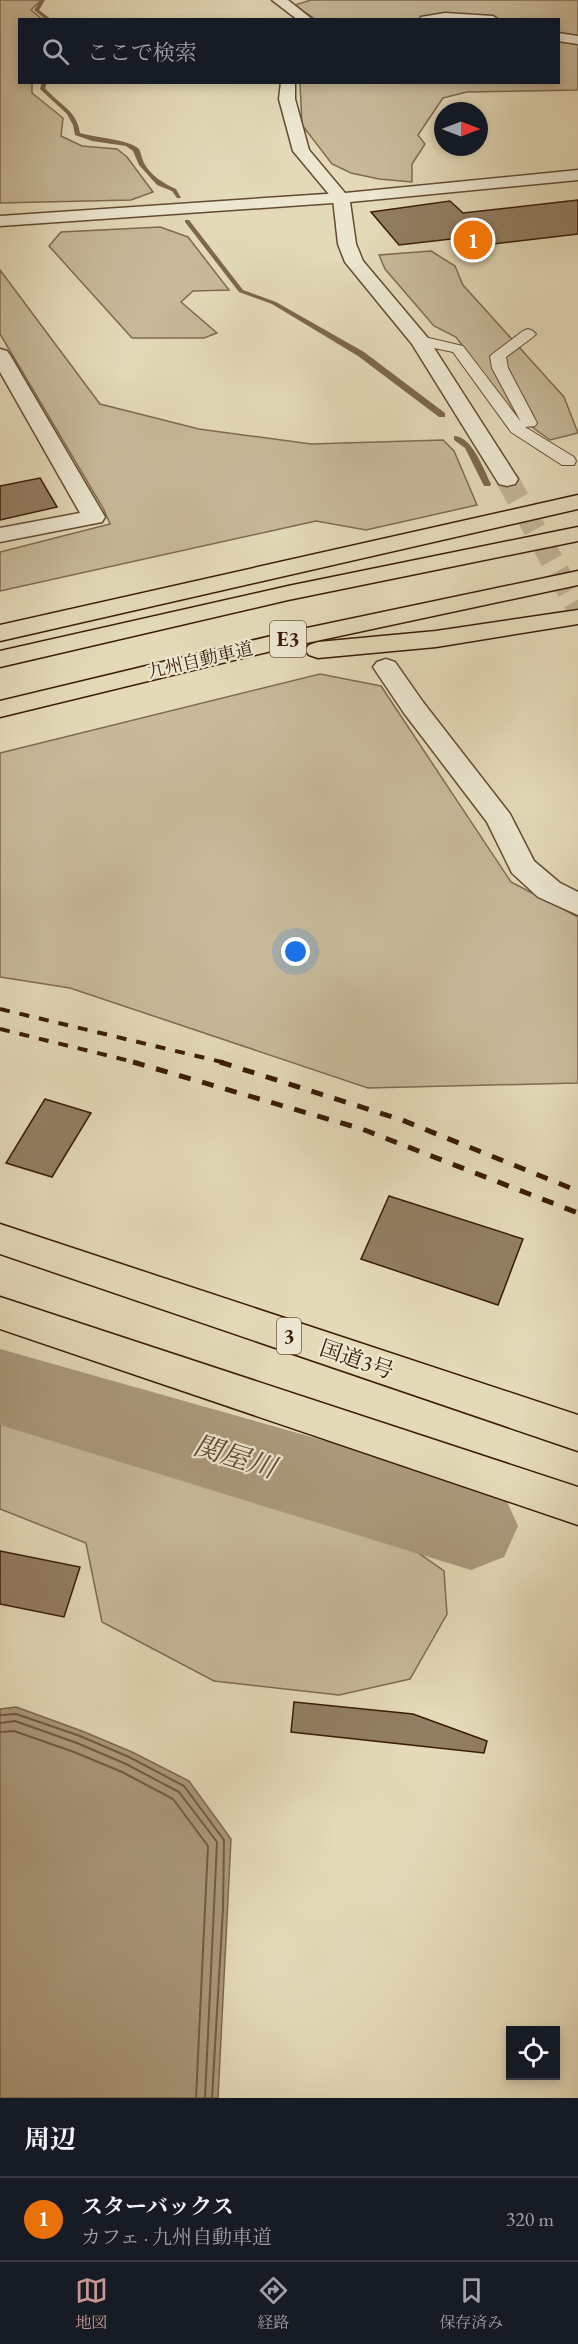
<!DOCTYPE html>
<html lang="ja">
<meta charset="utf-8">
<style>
:root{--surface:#171b24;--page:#242831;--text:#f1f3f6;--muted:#9ea1a6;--line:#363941;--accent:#c59692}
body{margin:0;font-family:"EB Garamond","Noto Serif JP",serif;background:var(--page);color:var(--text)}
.controls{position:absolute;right:18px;bottom:18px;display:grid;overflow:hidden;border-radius:0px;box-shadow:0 3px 9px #0003}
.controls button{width:54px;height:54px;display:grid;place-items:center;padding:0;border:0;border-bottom:2px solid var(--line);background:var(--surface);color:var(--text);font:30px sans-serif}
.compass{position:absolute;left:434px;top:102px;width:54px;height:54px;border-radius:50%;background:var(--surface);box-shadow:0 3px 9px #0003;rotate:90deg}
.you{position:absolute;left:296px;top:952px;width:21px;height:21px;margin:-15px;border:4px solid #fff;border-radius:50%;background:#1a73e8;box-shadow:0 0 0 9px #1a73e833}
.badge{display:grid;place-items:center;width:39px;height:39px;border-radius:50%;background:var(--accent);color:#fff;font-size:20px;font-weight:700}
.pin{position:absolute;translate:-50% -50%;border:3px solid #fff;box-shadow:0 2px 6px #0006}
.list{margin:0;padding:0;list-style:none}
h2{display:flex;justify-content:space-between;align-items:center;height:78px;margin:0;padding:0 24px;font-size:26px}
h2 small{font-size:20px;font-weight:400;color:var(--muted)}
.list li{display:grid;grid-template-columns:39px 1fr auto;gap:18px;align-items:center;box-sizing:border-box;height:84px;padding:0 24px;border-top:2px solid var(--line)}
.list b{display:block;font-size:22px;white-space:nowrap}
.list p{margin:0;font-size:20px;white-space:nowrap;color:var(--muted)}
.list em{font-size:20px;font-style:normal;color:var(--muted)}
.icon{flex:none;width:33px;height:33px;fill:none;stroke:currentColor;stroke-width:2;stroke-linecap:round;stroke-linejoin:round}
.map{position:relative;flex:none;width:578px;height:2098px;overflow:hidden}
.search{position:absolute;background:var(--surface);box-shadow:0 3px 9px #0003;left:18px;right:18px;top:18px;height:66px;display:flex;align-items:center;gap:15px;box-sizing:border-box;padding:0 21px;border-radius:0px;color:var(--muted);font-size:22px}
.sheet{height:162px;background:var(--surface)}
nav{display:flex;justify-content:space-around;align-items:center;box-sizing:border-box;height:84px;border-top:2px solid var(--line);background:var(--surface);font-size:16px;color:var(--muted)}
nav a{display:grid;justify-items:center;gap:3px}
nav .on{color:var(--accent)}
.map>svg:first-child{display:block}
</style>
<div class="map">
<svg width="578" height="2098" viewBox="0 0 578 2098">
<rect width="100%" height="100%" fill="#e4dab8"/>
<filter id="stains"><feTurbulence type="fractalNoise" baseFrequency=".00333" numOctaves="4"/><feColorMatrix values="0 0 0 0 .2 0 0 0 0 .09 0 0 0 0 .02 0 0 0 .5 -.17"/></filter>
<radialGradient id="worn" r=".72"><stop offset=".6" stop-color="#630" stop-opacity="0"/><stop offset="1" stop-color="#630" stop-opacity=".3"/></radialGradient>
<g fill="#c7ba9a" stroke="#806a50" stroke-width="1.5">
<polygon points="0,0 41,0 31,10 42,19 20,20 20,82 32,83 32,93 63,118 61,136 82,146 117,149 127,157 153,192 131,200 0,203"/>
<polygon points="311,0 578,0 578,90 467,92 443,98 418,135 425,144 412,164 412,182 379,179 351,173 332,164 302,125 300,83 558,82 558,20 315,19 295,5"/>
<polygon points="160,227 188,237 229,290 193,291 181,302 217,333 204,338 132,338 49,246 61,232"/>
<polygon points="431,251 455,266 463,285 564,397 578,433 550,440 511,412 456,337 434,326 385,269 379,255"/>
<polygon points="0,270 100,404 199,429 311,444 443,440 454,451 477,505 366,530 316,521 0,591 0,552 110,524 103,508 0,334"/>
<polygon points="320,674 381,686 511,882 578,917 578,1083 368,1088 70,988 0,977 0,753"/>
<polygon points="0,1403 387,1531 444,1571 447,1614 410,1679 339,1695 214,1681 102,1622 86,1543 0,1509"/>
</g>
<polygon fill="#aa997b" stroke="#7d674c" stroke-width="1.5" points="16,1707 82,1731 132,1752 189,1781 231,1839 218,2098 0,2098 0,1709"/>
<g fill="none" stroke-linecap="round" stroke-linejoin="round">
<g stroke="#725a40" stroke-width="2">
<polyline points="0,1715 16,1714 80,1736 129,1757 184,1786 224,1840 223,1909 212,2098"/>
<polyline points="0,1723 15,1721 77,1743 126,1764 179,1792 217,1842 205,2098"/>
<polyline points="0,1732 14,1731 74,1752 122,1772 173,1799 208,1846 196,2098"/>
</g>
<g fill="#7d674c" fill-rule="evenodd">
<polygon points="41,0 45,0 39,10 52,20 46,20 34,10"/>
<path d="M 42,82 L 47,82 L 45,88 C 58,104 77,110 80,133 C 93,137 131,140 139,149 C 141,153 142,159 144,163 C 151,176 163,183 176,189 L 181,198 L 177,198 L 172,191 L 157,185 L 139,165 L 133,151 L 126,146 L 92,141 L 75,135 L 73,125 L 67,114 L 40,89 Z"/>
<polygon points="185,220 189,220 243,290 276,302 364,352 445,413 445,417 439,417 358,356 272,304 239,292 185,222"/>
<path d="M 454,436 C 472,436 484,470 491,484 L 490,486 L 484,486 L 465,448 L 454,440 Z"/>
</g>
<polygon fill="#aa997b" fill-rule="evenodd" points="0,1349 471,1482 504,1495 518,1526 504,1557 471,1570 0,1425"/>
</g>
<g fill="#927e62" stroke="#3a1b05" stroke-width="1.5">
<polygon points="578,200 578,234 459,248 451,239 399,245 371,212 450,201 463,213"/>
<polygon points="40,478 57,507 0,520 0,486"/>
<polygon points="45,1099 91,1113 52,1177 6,1163"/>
<polygon points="389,1196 523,1239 498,1305 361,1259"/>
<polygon points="0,1551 80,1567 64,1617 0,1604"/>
<polygon points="294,1702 413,1714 487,1741 484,1753 291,1732"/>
</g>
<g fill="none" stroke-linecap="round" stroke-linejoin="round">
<polyline stroke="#c2b494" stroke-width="23" stroke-dasharray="23 12" stroke-linecap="butt" points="507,479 578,608"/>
<g stroke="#644b32" stroke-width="2">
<polygon id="pedestrian" points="528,329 533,331 536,334 533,337 506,357 508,368 537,423 535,426 525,427 574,457 576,461 574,465 562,465 511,432 453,352 415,344 412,341 420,336 463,346 521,422 492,368 490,356 523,331"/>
</g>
<g stroke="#644b32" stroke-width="3">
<g id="minor">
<polygon points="272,0 288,0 313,20 298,20"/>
<polygon points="445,13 493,16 499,20 420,20 421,17"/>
<polygon points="558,33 578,36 578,44 558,41"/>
<polygon points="281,82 295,82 295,99 309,150 345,193 578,170 578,180 350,202 356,244 363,261 427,337 518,479 515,484 507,486 499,484 412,344 345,262 338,244 333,199 293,151 279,99"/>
<polygon points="0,349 7,351 10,355 105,517 102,522 0,542 0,528 80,513 0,372"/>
<polygon points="386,659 395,662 423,702 510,814 534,861 560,883 578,892 578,915 538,897 512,873 487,822 404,713 373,667 377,662"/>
</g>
</g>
<g stroke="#644b32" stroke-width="3">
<polygon id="tertiary" points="341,193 347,194 349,198 347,202 0,226 0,216"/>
</g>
<g stroke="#3a1b05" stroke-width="3">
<g id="trunk">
<polygon points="0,1224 578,1415 578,1451 0,1254"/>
<polygon points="0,1297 578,1487 578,1525 0,1329"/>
</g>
</g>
<g stroke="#3a1b05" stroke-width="3">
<g id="motorway">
<polygon points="578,495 578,509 0,641 0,625"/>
<polygon points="578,527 578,541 288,600 0,667 0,651 288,586"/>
<polygon points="578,571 578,585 288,647 0,717 0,701 288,632"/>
<polygon points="578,610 578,624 436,647 318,658 309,655 305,650 309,645 318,642 436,631"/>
</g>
</g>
<use href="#pedestrian" fill="#ede7d1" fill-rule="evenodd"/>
<use href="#minor" fill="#ede7d1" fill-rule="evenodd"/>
<use href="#tertiary" fill="#ede7d1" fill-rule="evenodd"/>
<use href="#trunk" fill="#e4dab8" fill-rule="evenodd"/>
<use href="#motorway" fill="#e4dab8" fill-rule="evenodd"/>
<g stroke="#3a1b05" stroke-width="4" stroke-dasharray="10 10" stroke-linecap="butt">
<polyline points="0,1009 226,1063"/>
<polyline points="0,1029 138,1063"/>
</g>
<g stroke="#3a1b05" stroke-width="5" stroke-dasharray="12 12" stroke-linecap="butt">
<polyline points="133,1062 362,1129 578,1213"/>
<polyline points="220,1062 402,1120 578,1191"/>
</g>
</g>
<g text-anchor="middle" stroke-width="4.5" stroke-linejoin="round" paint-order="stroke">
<g font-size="18" fill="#3a1b05" stroke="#ede7d1">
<text transform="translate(200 660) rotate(-13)" y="6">九州自動車道</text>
</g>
<g fill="#ede7d1" stroke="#705842" stroke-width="1.5">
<rect x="270" y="621" width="36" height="36" rx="4.5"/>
<rect x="277" y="1318" width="24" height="36" rx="4.5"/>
</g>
<g font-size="21" font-weight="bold" fill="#3a1b05">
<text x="288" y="646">E3</text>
<text x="289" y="1343">3</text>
</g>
<g font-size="22" fill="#3a1b05" stroke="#ede7d1">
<text transform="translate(357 1359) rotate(19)" y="8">国道3号</text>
</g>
<g font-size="28" font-style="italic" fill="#61472e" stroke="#ede7d1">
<text transform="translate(235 1456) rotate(17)" y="10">関屋川</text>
</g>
</g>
<rect width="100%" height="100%" filter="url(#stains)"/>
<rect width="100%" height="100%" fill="url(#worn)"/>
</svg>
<div class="controls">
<button><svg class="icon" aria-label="locate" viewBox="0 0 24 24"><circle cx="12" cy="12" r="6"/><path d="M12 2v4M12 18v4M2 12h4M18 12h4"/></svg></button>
</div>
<svg class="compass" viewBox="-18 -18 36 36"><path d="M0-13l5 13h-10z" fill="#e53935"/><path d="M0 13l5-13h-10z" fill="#9ea1a6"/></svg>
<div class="you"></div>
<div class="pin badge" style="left:473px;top:240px;background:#e8710a">1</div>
<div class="search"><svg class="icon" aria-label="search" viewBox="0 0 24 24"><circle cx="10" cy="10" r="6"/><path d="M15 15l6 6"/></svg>ここで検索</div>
</div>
<section class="sheet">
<h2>周辺<small></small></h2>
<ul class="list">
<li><span class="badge" style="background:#e8710a">1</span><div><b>スターバックス</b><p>カフェ · 九州自動車道</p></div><em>320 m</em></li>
</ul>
</section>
<nav>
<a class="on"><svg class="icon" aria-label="map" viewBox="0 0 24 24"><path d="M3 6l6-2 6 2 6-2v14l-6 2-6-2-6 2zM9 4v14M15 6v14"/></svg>地図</a>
<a><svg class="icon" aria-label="directions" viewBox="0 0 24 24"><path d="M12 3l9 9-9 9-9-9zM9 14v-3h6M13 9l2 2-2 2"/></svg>経路</a>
<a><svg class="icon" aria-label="saved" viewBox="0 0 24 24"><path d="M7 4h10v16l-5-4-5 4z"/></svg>保存済み</a>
</nav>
